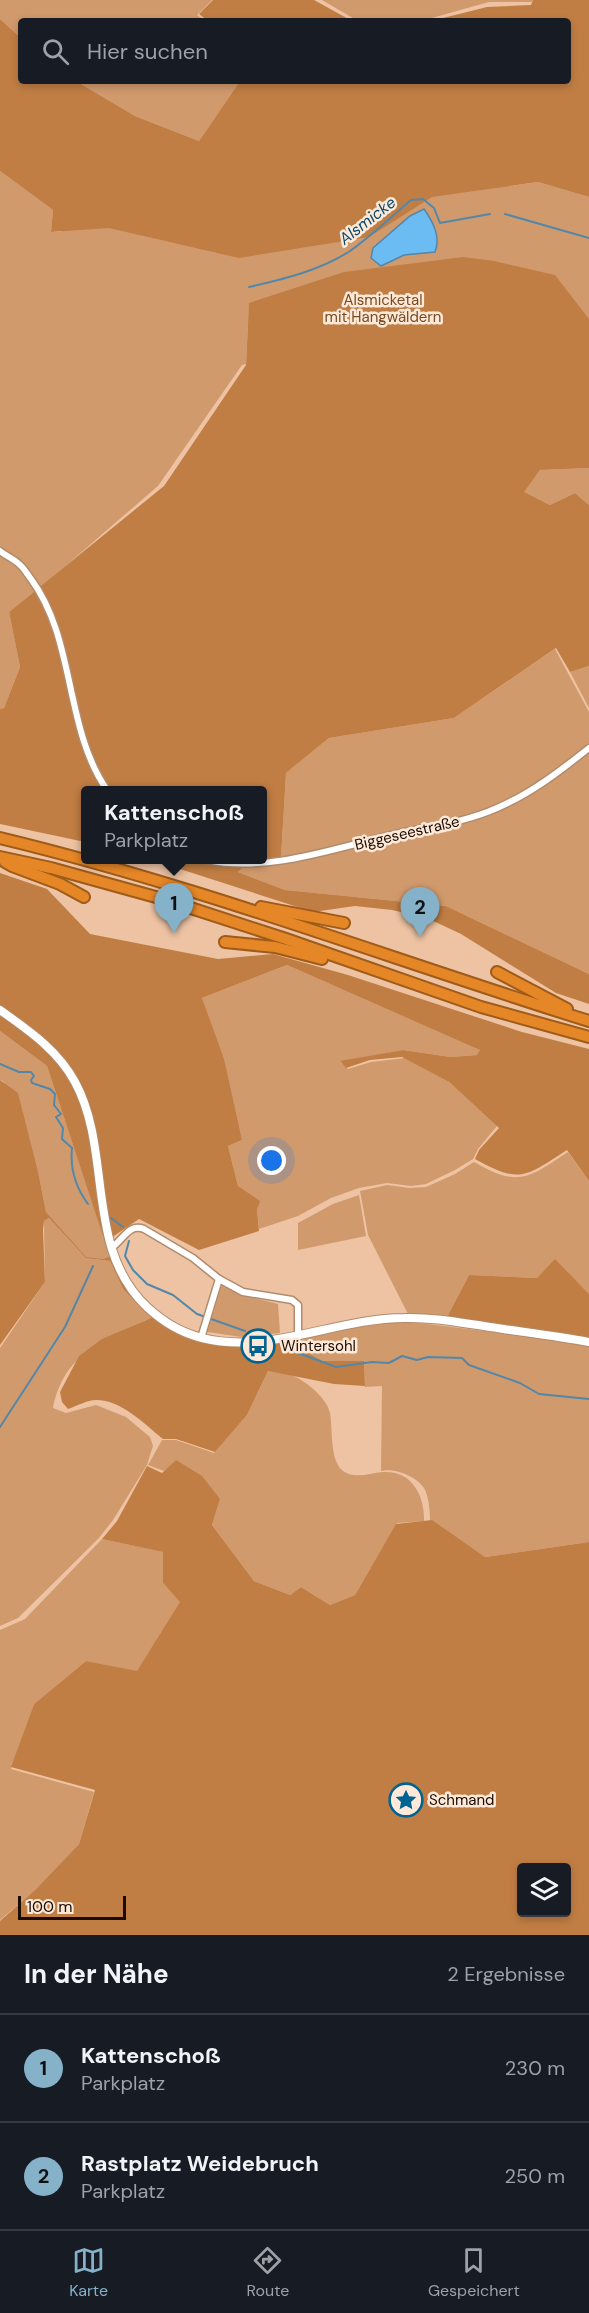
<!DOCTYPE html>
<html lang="de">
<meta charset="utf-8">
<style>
:root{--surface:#171b24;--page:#20242c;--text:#f1f3f6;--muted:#9ea1a6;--line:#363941;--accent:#85b2c9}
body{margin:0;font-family:"DM Sans",sans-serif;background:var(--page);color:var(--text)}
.controls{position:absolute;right:18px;bottom:18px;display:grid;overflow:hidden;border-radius:6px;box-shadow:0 3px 9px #0003}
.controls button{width:54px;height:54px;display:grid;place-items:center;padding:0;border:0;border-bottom:2px solid var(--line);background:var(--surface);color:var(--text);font:30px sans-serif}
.scale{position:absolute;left:18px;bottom:15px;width:108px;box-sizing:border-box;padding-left:6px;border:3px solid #1a0c03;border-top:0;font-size:16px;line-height:21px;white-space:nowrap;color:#1a0c03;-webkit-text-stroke:4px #fee9d8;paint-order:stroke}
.you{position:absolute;left:272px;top:1161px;width:21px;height:21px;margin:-15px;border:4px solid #fff;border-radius:50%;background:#1a73e8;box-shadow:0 0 0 9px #1a73e833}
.badge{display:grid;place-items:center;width:39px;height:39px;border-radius:50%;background:var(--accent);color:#111;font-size:20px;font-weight:700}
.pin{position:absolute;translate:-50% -50px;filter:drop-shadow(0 2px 3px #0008)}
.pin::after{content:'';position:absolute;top:32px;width:21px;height:18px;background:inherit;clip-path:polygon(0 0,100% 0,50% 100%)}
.popup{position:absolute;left:81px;top:786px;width:186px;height:78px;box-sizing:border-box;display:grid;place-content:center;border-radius:6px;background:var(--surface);filter:drop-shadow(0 2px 4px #0005);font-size:20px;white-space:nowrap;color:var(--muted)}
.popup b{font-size:22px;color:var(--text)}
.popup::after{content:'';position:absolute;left:50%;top:100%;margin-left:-12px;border:12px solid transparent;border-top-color:var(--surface)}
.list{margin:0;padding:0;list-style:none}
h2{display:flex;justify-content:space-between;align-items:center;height:78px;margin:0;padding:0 24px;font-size:26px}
h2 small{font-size:20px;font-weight:400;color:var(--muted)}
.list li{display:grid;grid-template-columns:39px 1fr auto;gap:18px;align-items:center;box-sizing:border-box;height:108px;padding:0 24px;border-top:2px solid var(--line)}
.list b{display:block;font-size:22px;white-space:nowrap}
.list p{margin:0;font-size:20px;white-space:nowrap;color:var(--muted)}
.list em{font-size:20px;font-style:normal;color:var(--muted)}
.icon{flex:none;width:33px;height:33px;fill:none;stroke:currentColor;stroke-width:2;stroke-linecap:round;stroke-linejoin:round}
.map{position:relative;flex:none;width:589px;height:1935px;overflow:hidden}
.search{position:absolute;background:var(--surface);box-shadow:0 3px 9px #0003;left:18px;right:18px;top:18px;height:66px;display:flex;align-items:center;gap:15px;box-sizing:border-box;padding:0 21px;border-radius:6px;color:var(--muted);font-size:22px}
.sheet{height:294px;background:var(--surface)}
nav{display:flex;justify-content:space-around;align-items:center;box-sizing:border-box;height:84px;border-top:2px solid var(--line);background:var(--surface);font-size:16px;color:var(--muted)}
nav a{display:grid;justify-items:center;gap:3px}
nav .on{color:var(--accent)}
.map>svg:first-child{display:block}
</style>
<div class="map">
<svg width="589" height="1935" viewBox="0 0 589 1935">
<rect width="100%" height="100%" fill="#edc3a3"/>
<g fill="#d19a6d">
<polygon points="0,0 212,0 197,15 205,21 21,21 21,38 0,19"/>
<polygon points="322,0 533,0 532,2 489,2 421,21 358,21"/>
<polygon points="76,81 240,81 199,141 135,116"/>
<polygon points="288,81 511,186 538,182 589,197 589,459 153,500 247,386 249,303 246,364 242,365 158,486 40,588 22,564 0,550 0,171 53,210 51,232 60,232 198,160"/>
<polygon points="589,468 589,505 575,493 550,505 523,492 540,470"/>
<polygon points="0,553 19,566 37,589 9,612 20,667 4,708 0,709"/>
<polygon points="555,649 589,712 589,747 543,782 494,808 459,819 281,858 286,773 329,738 454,718"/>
<polygon points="589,666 589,708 570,672"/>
<polygon points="589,750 589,974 446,906 285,890 238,872 245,866 495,811"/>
<polygon points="287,965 481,1050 477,1055 451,1057 403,1050 340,1062 348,1069 371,1062 405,1058 449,1082 497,1126 478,1149 473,1159 455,1170 426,1184 411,1186 387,1183 359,1188 331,1198 298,1216 259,1229 257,1209 238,1186 228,1146 242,1140 202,998"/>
<path d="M 0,1031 L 47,1066 L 110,1256 L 103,1259 L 86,1258 L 110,1261 L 123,1289 L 151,1318 C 105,1338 64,1353 53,1408 L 66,1413 L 96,1405 L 126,1417 L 150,1437 L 153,1446 L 147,1465 L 113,1520 L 99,1538 L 18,1618 L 0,1626 L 0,1348 L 45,1282 L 44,1221 L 49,1218 L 80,1251 L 46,1212 L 39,1176 L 3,1081 L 0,1080 Z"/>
<path d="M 568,1152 L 589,1181 L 589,1294 L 555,1260 L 537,1278 L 469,1275 L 447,1317 L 409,1316 L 368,1235 L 360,1191 L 387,1185 L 410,1188 L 426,1187 L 455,1174 L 474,1162 C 519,1188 528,1178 568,1152 Z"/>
<polygon points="359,1195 366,1236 298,1250 298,1223 333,1204"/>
<polygon points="222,1284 242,1295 278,1304 280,1333 242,1337 207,1332"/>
<path d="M 410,1322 L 570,1341 L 589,1347 L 589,1542 L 485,1557 L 430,1521 C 430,1511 429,1497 424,1488 C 416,1476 394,1468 381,1471 L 382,1386 L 365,1387 L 364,1361 L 323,1361 L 285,1341 L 369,1324 Z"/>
<path d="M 268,1371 C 276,1372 284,1373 291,1375 C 305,1380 327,1398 330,1413 C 332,1426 331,1440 334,1454 C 335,1459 338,1467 342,1470 C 354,1480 369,1473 383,1472 C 412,1470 425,1496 424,1521 L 397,1523 L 355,1595 L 330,1605 L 301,1587 L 290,1595 L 254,1581 L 212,1525 L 220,1499 L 176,1461 L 164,1471 L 148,1465 L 162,1440 L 176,1440 L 214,1453 L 247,1415 Z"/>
<polygon points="102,1539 164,1552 163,1583 181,1602 137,1672 86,1661 34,1704 11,1769 94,1792 79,1844 35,1890 0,1920 0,1630 25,1619"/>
</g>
<g fill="#c17e44" fill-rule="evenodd">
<polygon points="213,0 314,0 352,21 208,21 199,14"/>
<polygon points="533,0 589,0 589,197 538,182 432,197 369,237 239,258 109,228 51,232 53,210 0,171 0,19 21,38 21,81 76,81 135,116 199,141 240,81 568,81 568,21 431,21 487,7 531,5"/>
<polygon points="463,257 494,261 555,275 589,319 589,468 540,470 524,492 550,505 575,493 589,505 589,666 570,672 556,648 454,718 329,738 286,773 281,858 248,863 238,872 285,890 446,906 589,974 589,1004 556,993 461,934 427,918 392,910 355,906 313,912 152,860 262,860 262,790 86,790 85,842 0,824 0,709 4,708 20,667 9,612 164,486 246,365 249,303 344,272"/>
<path d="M 0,873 L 47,889 L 90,934 L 218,959 L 273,954 L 348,975 L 522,1032 L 589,1049 L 589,1181 L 567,1150 C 526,1176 521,1185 475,1159 L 479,1150 L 499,1128 L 449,1082 L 402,1057 L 370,1060 L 346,1068 L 340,1061 L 403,1050 L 451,1057 L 477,1055 L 480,1050 L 287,965 L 202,998 L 224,1059 L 242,1140 L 228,1146 L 238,1186 L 260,1201 L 257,1209 L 259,1231 L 199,1250 L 139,1219 L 105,1242 L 47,1066 L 0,1031 Z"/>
<path d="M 0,1080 L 18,1093 L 39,1176 L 46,1212 L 86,1257 L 103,1259 L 110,1256 L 126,1288 L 155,1319 L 199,1342 L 242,1347 L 285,1341 L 323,1361 L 364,1361 L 365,1386 L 334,1384 L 268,1371 L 247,1415 L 215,1452 L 176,1439 L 163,1439 C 144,1424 122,1400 96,1400 C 87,1400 77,1406 68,1409 L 62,1402 L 60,1392 L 79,1356 L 102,1339 L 151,1318 L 123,1289 L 110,1261 L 86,1258 L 49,1218 L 44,1221 L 43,1230 L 45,1282 L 0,1345 Z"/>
<polygon points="555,1259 589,1294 589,1347 559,1337 447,1317 469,1275 537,1278"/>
<path d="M 176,1460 L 202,1476 L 220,1499 L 212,1525 L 254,1581 L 290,1595 L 301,1587 L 330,1605 L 355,1595 L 396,1524 L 432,1520 L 485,1557 L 589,1542 L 589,1935 L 0,1935 L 0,1921 L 35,1890 L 79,1844 L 95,1790 L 11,1767 L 34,1704 L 86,1661 L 137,1671 L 180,1602 L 163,1583 L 163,1552 L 102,1539 L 117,1521 L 147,1466 L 162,1473 ZM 522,1868 L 566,1868 L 566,1912 L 522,1912 Z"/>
</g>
<path fill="#6bbcf2" stroke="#5387aa" stroke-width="1.5" d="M 424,209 C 433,222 441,236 435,252 L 404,255 L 381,266 L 371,258 L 373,248 L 410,216 Z"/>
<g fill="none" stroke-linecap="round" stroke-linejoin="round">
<g stroke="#5387aa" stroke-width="2">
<polyline points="505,214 589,238"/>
<path d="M 249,287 C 283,279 319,271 350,251 C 371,236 391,217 411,200 L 423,199 L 434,208 L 440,223 L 490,214"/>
<path d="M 0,1064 L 19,1072 L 31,1072 L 34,1076 L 31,1080 L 32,1083 L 50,1089 L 55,1094 L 54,1105 L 61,1114 L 56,1117 L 63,1128 L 62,1139 L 72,1148 C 70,1168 76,1188 88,1204"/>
<polyline points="111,1218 123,1227"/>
<polyline points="129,1241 125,1256 133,1270 147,1284 173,1295 197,1314 245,1331"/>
<polyline points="282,1347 336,1367 372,1362 389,1363 402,1356 417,1360 428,1357 462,1358 469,1365 520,1383 539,1394 589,1399"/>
<polyline points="0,1427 65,1327 93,1266"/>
</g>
<g stroke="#b28b6c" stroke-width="9">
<g id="minor">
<path d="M 0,551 C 6,556 14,559 19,564 C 24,568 27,574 31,579 C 76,640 64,728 107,790"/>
<path d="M 206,860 C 272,873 336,847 400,833 C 432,826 466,822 497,808 C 532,793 560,771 589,748"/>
<path d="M 111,1248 C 123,1241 128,1223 144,1229 L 193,1258 L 219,1279 L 243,1292 L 292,1300 L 298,1305 L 298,1335"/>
<polyline points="201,1338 219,1279"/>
</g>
</g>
<g stroke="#b28b6c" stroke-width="10">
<path id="tertiary" d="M 0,1010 C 28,1030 58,1050 75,1082 C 113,1152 84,1248 147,1307 C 162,1321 182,1333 202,1338 C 270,1355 336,1318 404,1318 C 433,1317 462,1323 490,1327 C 523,1332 556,1336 589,1342"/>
</g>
<g stroke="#9e5b1a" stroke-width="14">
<g id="motorway">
<path d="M 0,838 C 200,886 393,960 589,1021"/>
<polyline points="0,857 51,868 163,899 286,939 481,1007 589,1037"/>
<polyline points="5,862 12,866 60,884 84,897"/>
<polyline points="261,907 344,923"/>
<polyline points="225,942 275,947 322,959"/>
<polyline points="497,972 567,1009"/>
</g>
</g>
<use href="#minor" stroke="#fff" stroke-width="6"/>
<use href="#tertiary" stroke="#fff" stroke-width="8"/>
<use href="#motorway" stroke="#e58627" stroke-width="10"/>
</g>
<defs>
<g id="bus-ring" transform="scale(1.725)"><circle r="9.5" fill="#fee9d8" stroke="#006392" stroke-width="1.5"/><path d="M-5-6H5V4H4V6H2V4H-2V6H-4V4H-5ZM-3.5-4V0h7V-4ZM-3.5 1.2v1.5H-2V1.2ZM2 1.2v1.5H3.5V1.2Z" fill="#006392"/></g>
<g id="sight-ring" transform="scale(1.725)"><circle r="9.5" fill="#fee9d8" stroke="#006392" stroke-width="1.5"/><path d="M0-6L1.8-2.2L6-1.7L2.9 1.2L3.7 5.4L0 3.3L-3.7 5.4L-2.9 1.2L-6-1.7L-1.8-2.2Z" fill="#006392"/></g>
</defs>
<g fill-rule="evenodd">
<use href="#bus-ring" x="258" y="1346"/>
<use href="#sight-ring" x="406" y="1800"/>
</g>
<g text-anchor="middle" stroke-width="5" stroke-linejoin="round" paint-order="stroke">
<g font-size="15" fill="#794b21" stroke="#fee9d8">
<text x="383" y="305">Alsmicketal<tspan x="383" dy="17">mit Hangwäldern</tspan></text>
</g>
<g font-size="15" fill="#1a0c03" stroke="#fee9d8">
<text transform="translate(407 833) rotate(-13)" y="5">Biggeseestraße</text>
</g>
<g font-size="15" fill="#1a0c03" stroke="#fee9d8" text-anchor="start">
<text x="281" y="1351">Wintersohl</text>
<text x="429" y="1805">Schmand</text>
</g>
<g font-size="16" font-style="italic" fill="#084a6d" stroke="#fee9d8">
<text transform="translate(367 220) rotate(-38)" y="6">Alsmicke</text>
</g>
</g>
</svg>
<div class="controls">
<button><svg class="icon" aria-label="layers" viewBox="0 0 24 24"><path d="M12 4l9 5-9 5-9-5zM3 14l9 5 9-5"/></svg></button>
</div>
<div class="scale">100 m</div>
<div class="you"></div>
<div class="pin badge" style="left:174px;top:933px">1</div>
<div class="popup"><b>Kattenschoß</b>Parkplatz</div>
<div class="pin badge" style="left:420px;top:937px">2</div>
<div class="search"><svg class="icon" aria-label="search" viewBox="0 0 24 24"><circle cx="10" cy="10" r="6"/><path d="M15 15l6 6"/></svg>Hier suchen</div>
</div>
<section class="sheet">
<h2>In der Nähe<small>2 Ergebnisse</small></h2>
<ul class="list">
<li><span class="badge">1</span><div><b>Kattenschoß</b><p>Parkplatz</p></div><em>230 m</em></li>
<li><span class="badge">2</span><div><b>Rastplatz Weidebruch</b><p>Parkplatz</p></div><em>250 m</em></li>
</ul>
</section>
<nav>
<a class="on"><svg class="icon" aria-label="map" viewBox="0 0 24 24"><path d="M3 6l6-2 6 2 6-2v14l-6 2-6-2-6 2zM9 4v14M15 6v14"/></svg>Karte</a>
<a><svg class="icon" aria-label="directions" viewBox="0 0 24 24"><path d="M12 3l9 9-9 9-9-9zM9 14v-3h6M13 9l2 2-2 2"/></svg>Route</a>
<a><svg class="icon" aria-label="saved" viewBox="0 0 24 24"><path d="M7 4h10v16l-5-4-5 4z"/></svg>Gespeichert</a>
</nav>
